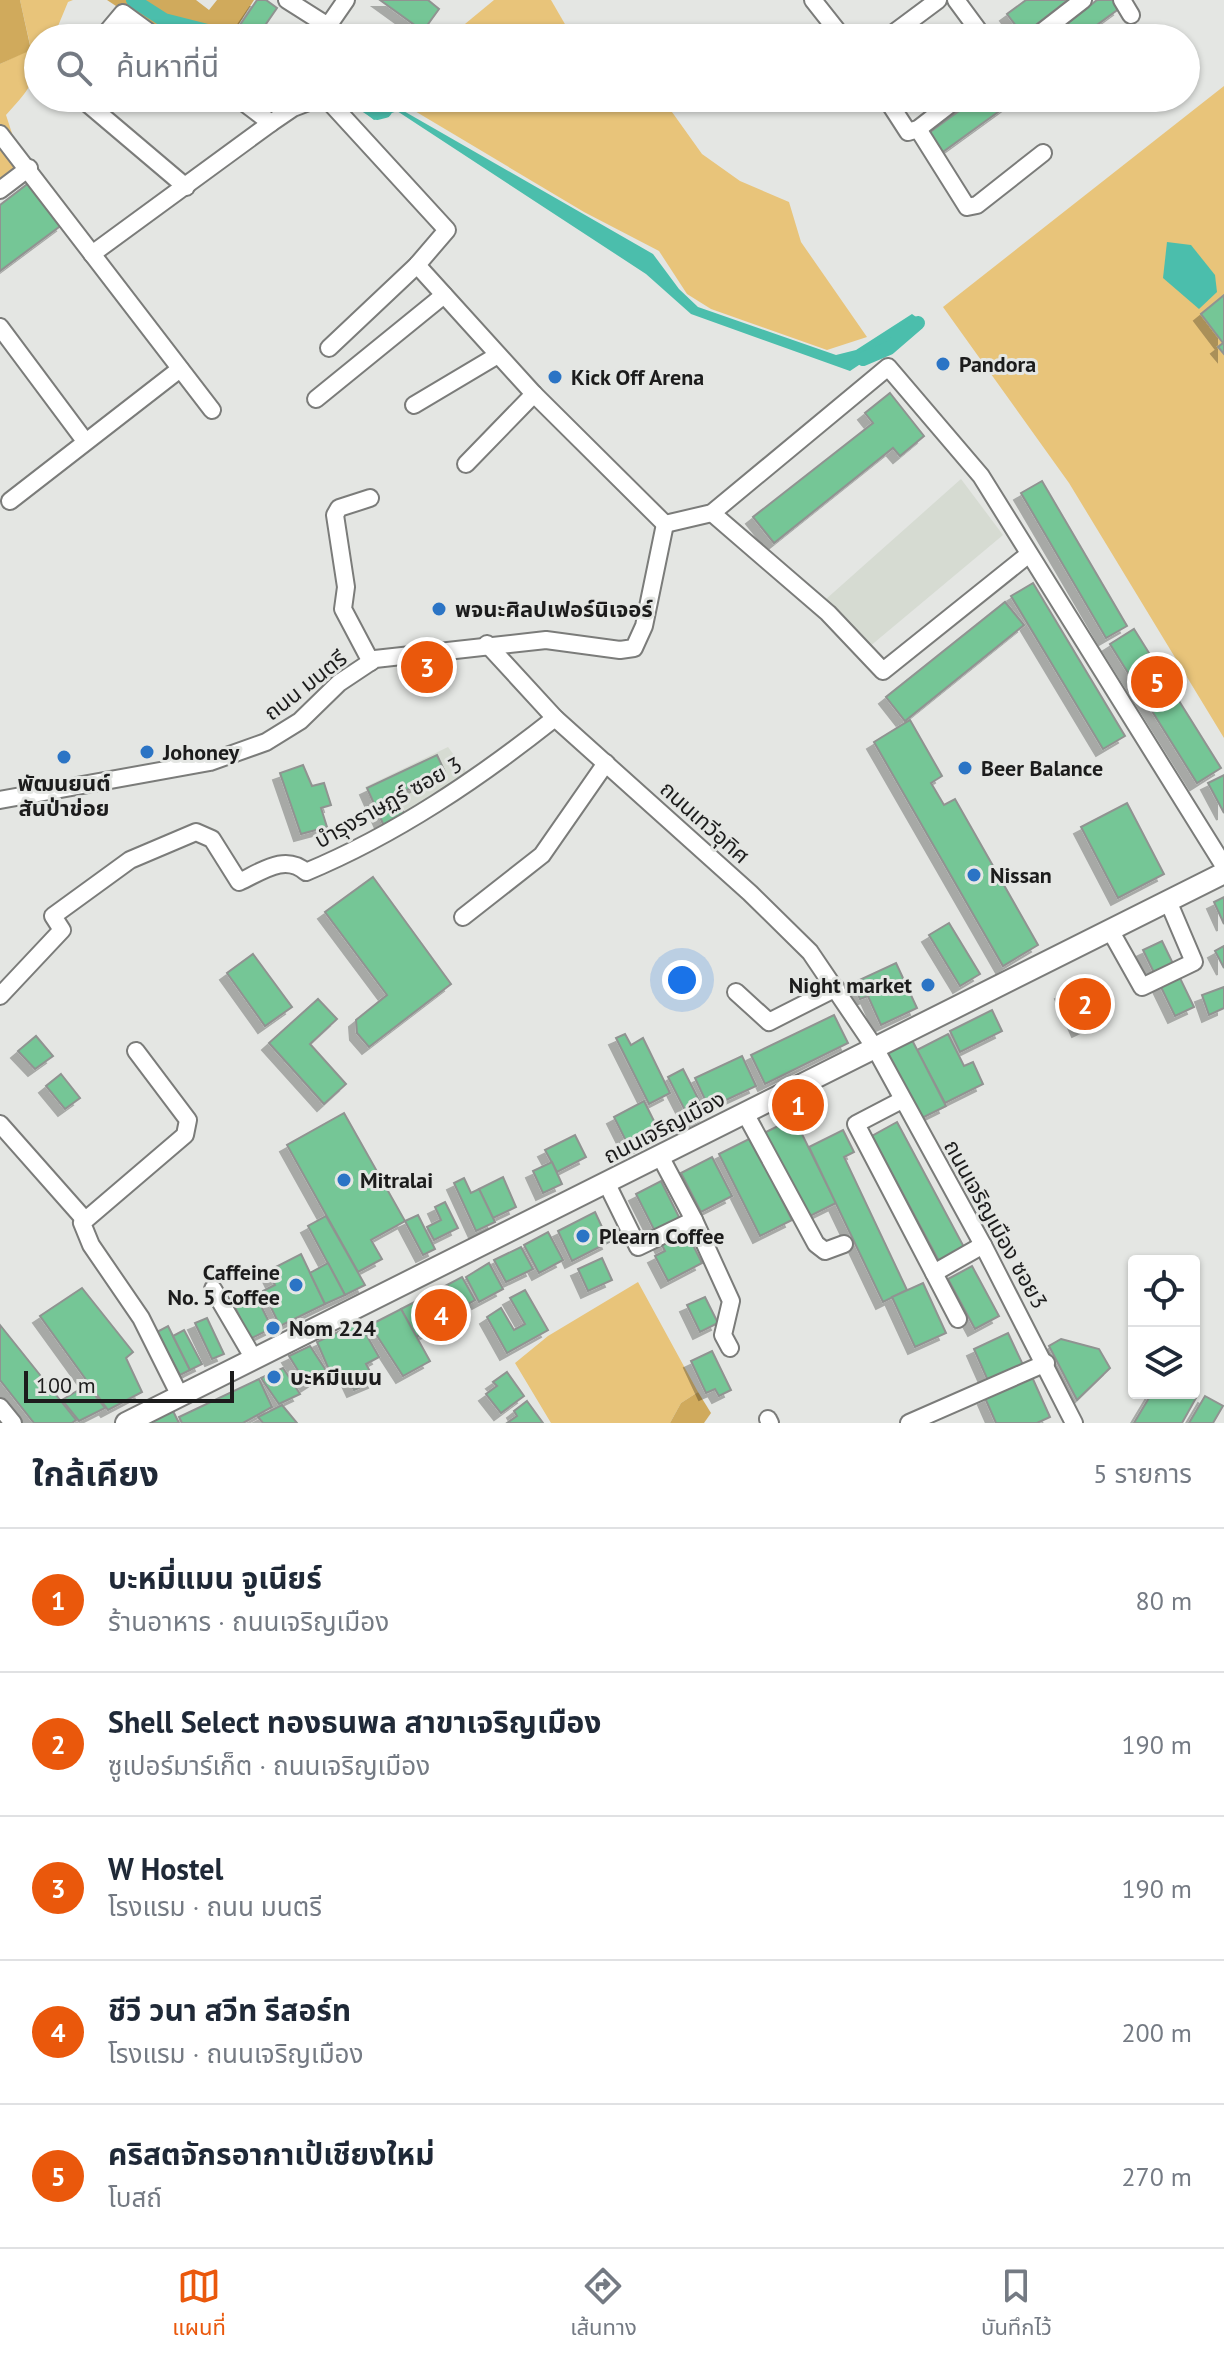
<!DOCTYPE html>
<html lang="th">
<meta charset="utf-8">
<style>
:root{--surface:#fff;--page:#f6f6f7;--text:#1f2937;--muted:#747a83;--line:#e0e1e3;--accent:#ea580c}
body{margin:0;font-family:"PT Sans","Noto Sans Thai",sans-serif;background:var(--page);color:var(--text)}
.controls{position:absolute;right:24px;bottom:24px;display:grid;overflow:hidden;border-radius:8px;box-shadow:0 2px 6px #0004}
.controls button{width:72px;height:72px;display:grid;place-items:center;padding:0;border:0;border-bottom:2px solid var(--line);background:var(--surface);color:var(--text);font:40px sans-serif}
.scale{position:absolute;left:24px;bottom:20px;width:210px;box-sizing:border-box;padding-left:8px;border:4px solid #1c1c1c;border-top:0;font-size:22px;line-height:28px;white-space:nowrap;color:#1c1c1c;-webkit-text-stroke:6px #e4e6e3;paint-order:stroke}
.you{position:absolute;left:682px;top:980px;width:28px;height:28px;margin:-20px;border:6px solid #fff;border-radius:50%;background:#1a73e8;box-shadow:0 0 0 12px #1a73e833}
.badge{display:grid;place-items:center;width:52px;height:52px;border-radius:50%;background:var(--accent);color:#fff;font-size:26px;font-weight:700}
.pin{position:absolute;translate:-50% -50%;border:4px solid #fff;box-shadow:0 2px 8px #0006}
.list{margin:0;padding:0;list-style:none}
h2{display:flex;justify-content:space-between;align-items:center;height:104px;margin:0;padding:0 32px;font-size:34px}
h2 small{font-size:26px;font-weight:400;color:var(--muted)}
.list li{display:grid;grid-template-columns:52px 1fr auto;gap:24px;align-items:center;box-sizing:border-box;height:144px;padding:0 32px;border-top:2px solid var(--line)}
.list b{display:block;font-size:30px;white-space:nowrap}
.list p{margin:0;font-size:26px;white-space:nowrap;color:var(--muted)}
.list em{font-size:26px;font-style:normal;color:var(--muted)}
.icon{flex:none;width:44px;height:44px;fill:none;stroke:currentColor;stroke-width:2;stroke-linecap:round;stroke-linejoin:round}
.map{position:relative;flex:none;width:1224px;height:1423px;overflow:hidden}
.search{position:absolute;background:var(--surface);box-shadow:0 2px 6px #0004;left:24px;right:24px;top:24px;height:88px;display:flex;align-items:center;gap:20px;box-sizing:border-box;padding:0 28px;border-radius:44px;color:var(--muted);font-size:30px}
.sheet{height:824px;background:var(--surface)}
nav{display:flex;justify-content:space-around;align-items:center;box-sizing:border-box;height:112px;border-top:2px solid var(--line);background:var(--surface);font-size:22px;color:var(--muted)}
nav a{display:grid;justify-items:center;gap:4px}
nav .on{color:var(--accent)}
.map>svg:first-child{display:block}
</style>
<div class="map">
<svg width="1224" height="1423" viewBox="0 0 1224 1423">
<defs>
<filter id="shadow"><feDropShadow dx="-7" dy="7" stdDeviation="0" flood-color="#0004"/></filter>
</defs>
<rect width="100%" height="100%" fill="#e4e6e3"/>
<g fill="#d6dbd2">
<polygon points="961,479 1003,535 869,647 825,600"/>
<polygon points="448,747 470,777 383,829 365,787"/>
</g>
<g fill="#e8c47a">
<path d="M 20,0 L 73,0 L 68,2 L 53,38 L 38,38 C 38,79 34,84 6,115 L 23,167 L 0,180 L 0,64 L 31,49 Z"/>
<polygon points="494,0 551,0 573,38 448,38"/>
<polygon points="1224,86 1224,738 1069,483 943,307"/>
<polygon points="393,98 662,98 702,154 740,181 789,202 801,242 867,337 827,350 711,309 687,294 659,251 584,212"/>
<polygon points="638,1282 698,1392 681,1403 670,1423 551,1423 515,1363 548,1336"/>
</g>
<g fill="#d0aa5c">
<polygon points="0,0 20,0 31,50 0,64"/>
<polygon points="107,0 196,0 209,10 217,0 254,0 232,35 161,36"/>
<polygon points="698,1392 711,1413 704,1423 670,1423 681,1403"/>
</g>
<g fill="#4bbeac">
<polygon points="381,98 653,254 679,289 698,307 836,355 856,350 912,314 923,322 850,371 691,314 646,274 397,111 374,120 364,112"/>
<polygon points="1167,242 1191,245 1215,275 1217,292 1199,309 1163,278"/>
</g>
<g fill="none" stroke-linecap="round" stroke-linejoin="round">
<g stroke="#4bbeac" stroke-width="14">
<polyline points="133,0 164,20 235,38"/>
<polyline points="354,98 377,113 385,111"/>
<polyline points="863,359 889,348 918,323"/>
</g>
</g>
<g fill="#74c696" stroke="#909391" stroke-width="2" filter="url(#shadow)">
<polygon points="257,0 266,0 277,8 257,37 240,25"/>
<polygon points="380,0 428,0 439,9 423,31"/>
<polygon points="1026,0 1068,0 1023,35 1007,14"/>
<polygon points="1097,0 1114,0 1120,8 1079,38 1068,23"/>
<polygon points="977,98 1016,99 940,154 926,135"/>
<polygon points="30,182 63,224 0,271 0,205"/>
<polygon points="1224,295 1224,354 1218,347 1223,343 1201,314"/>
<polygon points="890,393 924,436 900,456 893,448 774,543 753,517 873,423 865,413"/>
<polygon points="1042,481 1127,626 1106,638 1021,493"/>
<polygon points="1033,583 1125,736 1103,749 1011,596"/>
<polygon points="1005,602 1024,625 905,721 886,697"/>
<polygon points="1134,629 1221,768 1197,783 1110,644"/>
<polygon points="910,720 942,776 931,783 944,805 955,799 1038,945 1003,966 874,742"/>
<polygon points="437,755 445,772 396,795 405,816 384,826 367,788"/>
<polygon points="303,765 312,786 324,783 331,805 321,808 327,827 301,834 280,773"/>
<polygon points="1224,775 1224,813 1208,783"/>
<polygon points="1127,803 1164,874 1118,898 1081,827"/>
<polygon points="373,877 451,984 369,1047 357,1033 356,1020 387,995 325,912"/>
<polygon points="1224,897 1224,924 1214,902"/>
<polygon points="949,923 980,974 960,986 929,935"/>
<polygon points="1162,941 1194,1007 1175,1016 1143,950"/>
<polygon points="1224,946 1224,968 1215,951"/>
<polygon points="253,954 292,1007 265,1026 227,973"/>
<polygon points="896,963 917,1008 881,1025 868,996 860,999 853,983"/>
<polygon points="1091,979 1108,1016 1079,1030 1062,992"/>
<polygon points="1224,987 1224,1008 1209,1015 1202,995"/>
<polygon points="318,999 337,1019 310,1044 346,1084 324,1104 269,1043"/>
<polygon points="992,1010 1002,1031 960,1052 950,1031"/>
<polygon points="834,1015 848,1043 765,1084 751,1055"/>
<polygon points="625,1034 631,1045 643,1038 670,1093 649,1104 616,1038"/>
<polygon points="948,1034 964,1066 973,1062 983,1084 945,1103 917,1050"/>
<polygon points="36,1036 53,1056 35,1069 18,1051"/>
<polygon points="911,1038 946,1106 922,1118 887,1051"/>
<polygon points="742,1056 756,1086 709,1108 695,1078"/>
<polygon points="683,1069 706,1114 691,1122 668,1077"/>
<polygon points="61,1074 80,1098 65,1109 46,1086"/>
<polygon points="644,1101 661,1135 631,1151 614,1117"/>
<polygon points="344,1113 405,1221 371,1240 382,1259 358,1272 287,1145"/>
<polygon points="794,1118 836,1203 806,1218 764,1133"/>
<polygon points="897,1122 965,1249 940,1263 872,1136"/>
<polygon points="843,1130 854,1152 844,1157 907,1290 883,1302 809,1147"/>
<polygon points="575,1135 586,1157 557,1172 545,1150"/>
<polygon points="751,1138 792,1220 760,1236 719,1154"/>
<polygon points="712,1157 732,1196 701,1212 681,1173"/>
<polygon points="552,1162 562,1184 543,1193 533,1171"/>
<polygon points="503,1177 516,1207 493,1218 479,1189"/>
<polygon points="464,1178 471,1193 479,1189 495,1222 476,1231 454,1183"/>
<polygon points="661,1181 702,1263 668,1281 655,1256 665,1251 636,1194"/>
<polygon points="445,1202 458,1228 434,1240 427,1227 441,1220 435,1207"/>
<polygon points="595,1212 609,1242 572,1261 558,1231"/>
<polygon points="418,1215 435,1249 423,1255 405,1221"/>
<polygon points="326,1216 365,1285 345,1295 308,1226"/>
<polygon points="548,1232 563,1260 539,1273 524,1245"/>
<polygon points="521,1247 533,1269 506,1282 494,1260"/>
<polygon points="301,1254 325,1304 280,1326 263,1291 275,1285 268,1271"/>
<polygon points="602,1258 612,1280 588,1291 578,1269"/>
<polygon points="328,1263 345,1295 325,1304 310,1273"/>
<polygon points="489,1263 503,1289 479,1302 466,1277"/>
<polygon points="972,1266 999,1316 975,1329 948,1279"/>
<polygon points="462,1277 475,1300 439,1320 426,1296"/>
<polygon points="923,1283 946,1333 915,1347 892,1297"/>
<polygon points="82,1288 133,1352 126,1358 142,1392 108,1410 40,1316"/>
<polygon points="525,1290 548,1330 507,1353 487,1317 501,1308 514,1330 525,1324 510,1298"/>
<polygon points="255,1294 272,1328 250,1339 234,1305"/>
<polygon points="426,1296 440,1326 416,1337 401,1309"/>
<polygon points="705,1297 718,1323 700,1332 687,1305"/>
<polygon points="401,1309 430,1361 403,1376 370,1325"/>
<polygon points="207,1318 224,1354 212,1359 195,1323"/>
<polygon points="359,1322 379,1357 366,1364 375,1381 354,1390 347,1375 333,1379 317,1342"/>
<polygon points="0,1325 76,1420 72,1423 34,1423 0,1380"/>
<polygon points="168,1326 190,1370 180,1375 157,1332"/>
<polygon points="184,1330 202,1364 190,1370 173,1336"/>
<polygon points="1008,1333 1024,1367 989,1383 974,1349"/>
<polygon points="1061,1339 1099,1349 1110,1368 1077,1400 1049,1346"/>
<polygon points="310,1346 327,1372 307,1385 289,1356"/>
<polygon points="712,1351 731,1390 719,1396 715,1389 706,1393 691,1361"/>
<polygon points="283,1368 300,1394 279,1404 261,1378"/>
<polygon points="507,1372 524,1396 501,1413 486,1394 497,1386 493,1382"/>
<polygon points="1032,1377 1050,1417 1037,1423 996,1423 985,1398"/>
<polygon points="259,1379 272,1407 243,1423 182,1423 179,1417"/>
<polygon points="87,1385 105,1408 79,1421 62,1400"/>
<polygon points="1152,1393 1187,1393 1196,1398 1182,1423 1134,1423"/>
<polygon points="1205,1396 1223,1406 1213,1423 1189,1423"/>
<polygon points="527,1401 543,1423 507,1423 517,1416 514,1411"/>
<polygon points="282,1405 297,1423 263,1423 258,1417"/>
<polygon points="172,1409 179,1423 148,1423"/>
</g>
<g fill="none" stroke-linecap="round" stroke-linejoin="round">
<g stroke="#7b7c7a" stroke-width="20">
<g id="minor">
<polyline points="287,0 328,26 346,0"/>
<polyline points="813,0 843,38"/>
<polyline points="956,0 984,38"/>
<polyline points="1122,0 1131,15"/>
<polyline points="102,38 123,13 157,38"/>
<polyline points="887,38 938,0"/>
<polyline points="1034,38 1083,0"/>
<polyline points="81,98 186,187"/>
<polyline points="238,98 271,123"/>
<polyline points="326,98 447,230 417,265 329,348"/>
<polyline points="886,98 908,132 918,129 958,98"/>
<polyline points="918,129 967,207 977,205 1043,153"/>
<polyline points="0,134 212,410"/>
<polyline points="0,190 29,168"/>
<polyline points="92,254 271,123 293,108 319,98"/>
<polyline points="417,265 534,394 665,524"/>
<polyline points="0,327 85,441"/>
<polyline points="316,399 444,295"/>
<polyline points="414,405 498,355"/>
<polyline points="466,464 534,394"/>
<polyline points="370,498 339,508 335,515 346,587 343,609 371,662"/>
<polyline points="10,501 180,369"/>
<polyline points="712,513 828,613 883,671 1029,554"/>
<polyline points="665,524 712,513 888,367 981,476 1224,866"/>
<polyline points="487,644 555,718 750,893 810,952 875,1048 983,1245 1074,1423"/>
<polyline points="0,800 210,762 266,742 300,721 339,683 375,659 546,640 620,650 634,648 644,626 665,524"/>
<polyline points="463,917 542,855 606,763"/>
<polyline points="1110,930 1142,987 1194,962 1168,901"/>
<polyline points="736,992 769,1022 836,988"/>
<path d="M 0,996 L 62,930 L 53,916 L 130,860 L 196,832 L 212,839 L 239,882 C 261,872 285,853 306,872 C 397,834 478,779 555,718"/>
<polyline points="136,1051 188,1120 185,1135 82,1223 91,1245 141,1318 180,1396"/>
<polyline points="902,1100 856,1124 958,1319"/>
<polyline points="745,1113 816,1244 825,1251 844,1244"/>
<polyline points="0,1124 85,1220"/>
<polyline points="606,1182 638,1247 694,1220 660,1156"/>
<polyline points="694,1220 731,1301 723,1335 730,1348"/>
<polyline points="934,1273 983,1245"/>
<polyline points="213,1289 254,1359"/>
<polyline points="0,1407 13,1423"/>
<polyline points="768,1419 770,1423"/>
<polyline points="909,1423 1046,1363"/>
</g>
</g>
<g stroke="#7b7c7a" stroke-width="24">
<polyline id="major" points="126,1423 1224,873"/>
</g>
<use href="#minor" stroke="#fff" stroke-width="16"/>
<use href="#major" stroke="#fff" stroke-width="20"/>
</g>
<g fill="#2b74c5" stroke="#e4e6e3" stroke-width="3">
<circle cx="943" cy="364" r="8"/>
<circle cx="555" cy="377" r="8"/>
<circle cx="439" cy="609" r="8"/>
<circle cx="147" cy="752" r="8"/>
<circle cx="64" cy="757" r="8"/>
<circle cx="965" cy="768" r="8"/>
<circle cx="974" cy="875" r="8"/>
<circle cx="928" cy="985" r="8"/>
<circle cx="344" cy="1180" r="8"/>
<circle cx="583" cy="1236" r="8"/>
<circle cx="296" cy="1285" r="8"/>
<circle cx="273" cy="1328" r="8"/>
<circle cx="274" cy="1377" r="8"/>
</g>
<g text-anchor="middle" stroke-width="6" stroke-linejoin="round" paint-order="stroke">
<g font-size="22" font-weight="bold" fill="#1c1c1c" stroke="#e4e6e3" text-anchor="start">
<text x="959" y="372">Pandora</text>
<text x="571" y="385">Kick Off Arena</text>
<text x="455" y="617">พจนะศิลปเฟอร์นิเจอร์</text>
<text x="163" y="760">Johoney</text>
<text x="981" y="776">Beer Balance</text>
<text x="64" y="791" text-anchor="middle">พัฒนยนต์<tspan x="64" dy="25">สันป่าข่อย</tspan></text>
<text x="990" y="883">Nissan</text>
<text x="912" y="993" text-anchor="end">Night market</text>
<text x="360" y="1188">Mitralai</text>
<text x="599" y="1244">Plearn Coffee</text>
<text x="280" y="1280" text-anchor="end">Caffeine<tspan x="280" dy="25">No. 5 Coffee</tspan></text>
<text x="289" y="1336">Nom 224</text>
<text x="290" y="1385">บะหมีแมน</text>
</g>
<g font-size="22" fill="#1c1c1c" stroke="#e4e6e3">
<text transform="translate(305 685) rotate(-38)" y="8">ถนน มนตรี</text>
<text transform="translate(388 802) rotate(-29)" y="8">บำรุงราษฏร์ ซอย 3</text>
<text transform="translate(705 822) rotate(42)" y="8">ถนนเทวีอุทิศ</text>
<text transform="translate(664 1127) rotate(-27)" y="8">ถนนเจริญเมือง</text>
<text transform="translate(996 1224) rotate(61)" y="8">ถนนเจริญเมือง ซอย3</text>
</g>
</g>
</svg>
<div class="controls">
<button><svg class="icon" aria-label="locate" viewBox="0 0 24 24"><circle cx="12" cy="12" r="6"/><path d="M12 2v4M12 18v4M2 12h4M18 12h4"/></svg></button>
<button><svg class="icon" aria-label="layers" viewBox="0 0 24 24"><path d="M12 4l9 5-9 5-9-5zM3 14l9 5 9-5"/></svg></button>
</div>
<div class="scale">100 m</div>
<div class="you"></div>
<div class="pin badge" style="left:798px;top:1105px">1</div>
<div class="pin badge" style="left:1085px;top:1004px">2</div>
<div class="pin badge" style="left:427px;top:667px">3</div>
<div class="pin badge" style="left:441px;top:1315px">4</div>
<div class="pin badge" style="left:1157px;top:682px">5</div>
<div class="search"><svg class="icon" aria-label="search" viewBox="0 0 24 24"><circle cx="10" cy="10" r="6"/><path d="M15 15l6 6"/></svg>ค้นหาที่นี่</div>
</div>
<section class="sheet">
<h2>ใกล้เคียง<small>5 รายการ</small></h2>
<ul class="list">
<li><span class="badge">1</span><div><b>บะหมี่แมน จูเนียร์</b><p>ร้านอาหาร · ถนนเจริญเมือง</p></div><em>80 m</em></li>
<li><span class="badge">2</span><div><b>Shell Select ทองธนพล สาขาเจริญเมือง</b><p>ซูเปอร์มาร์เก็ต · ถนนเจริญเมือง</p></div><em>190 m</em></li>
<li><span class="badge">3</span><div><b>W Hostel</b><p>โรงแรม · ถนน มนตรี</p></div><em>190 m</em></li>
<li><span class="badge">4</span><div><b>ชีวี วนา สวีท รีสอร์ท</b><p>โรงแรม · ถนนเจริญเมือง</p></div><em>200 m</em></li>
<li><span class="badge">5</span><div><b>คริสตจักรอากาเป้เชียงใหม่</b><p>โบสถ์</p></div><em>270 m</em></li>
</ul>
</section>
<nav>
<a class="on"><svg class="icon" aria-label="map" viewBox="0 0 24 24"><path d="M3 6l6-2 6 2 6-2v14l-6 2-6-2-6 2zM9 4v14M15 6v14"/></svg>แผนที่</a>
<a><svg class="icon" aria-label="directions" viewBox="0 0 24 24"><path d="M12 3l9 9-9 9-9-9zM9 14v-3h6M13 9l2 2-2 2"/></svg>เส้นทาง</a>
<a><svg class="icon" aria-label="saved" viewBox="0 0 24 24"><path d="M7 4h10v16l-5-4-5 4z"/></svg>บันทึกไว้</a>
</nav>
